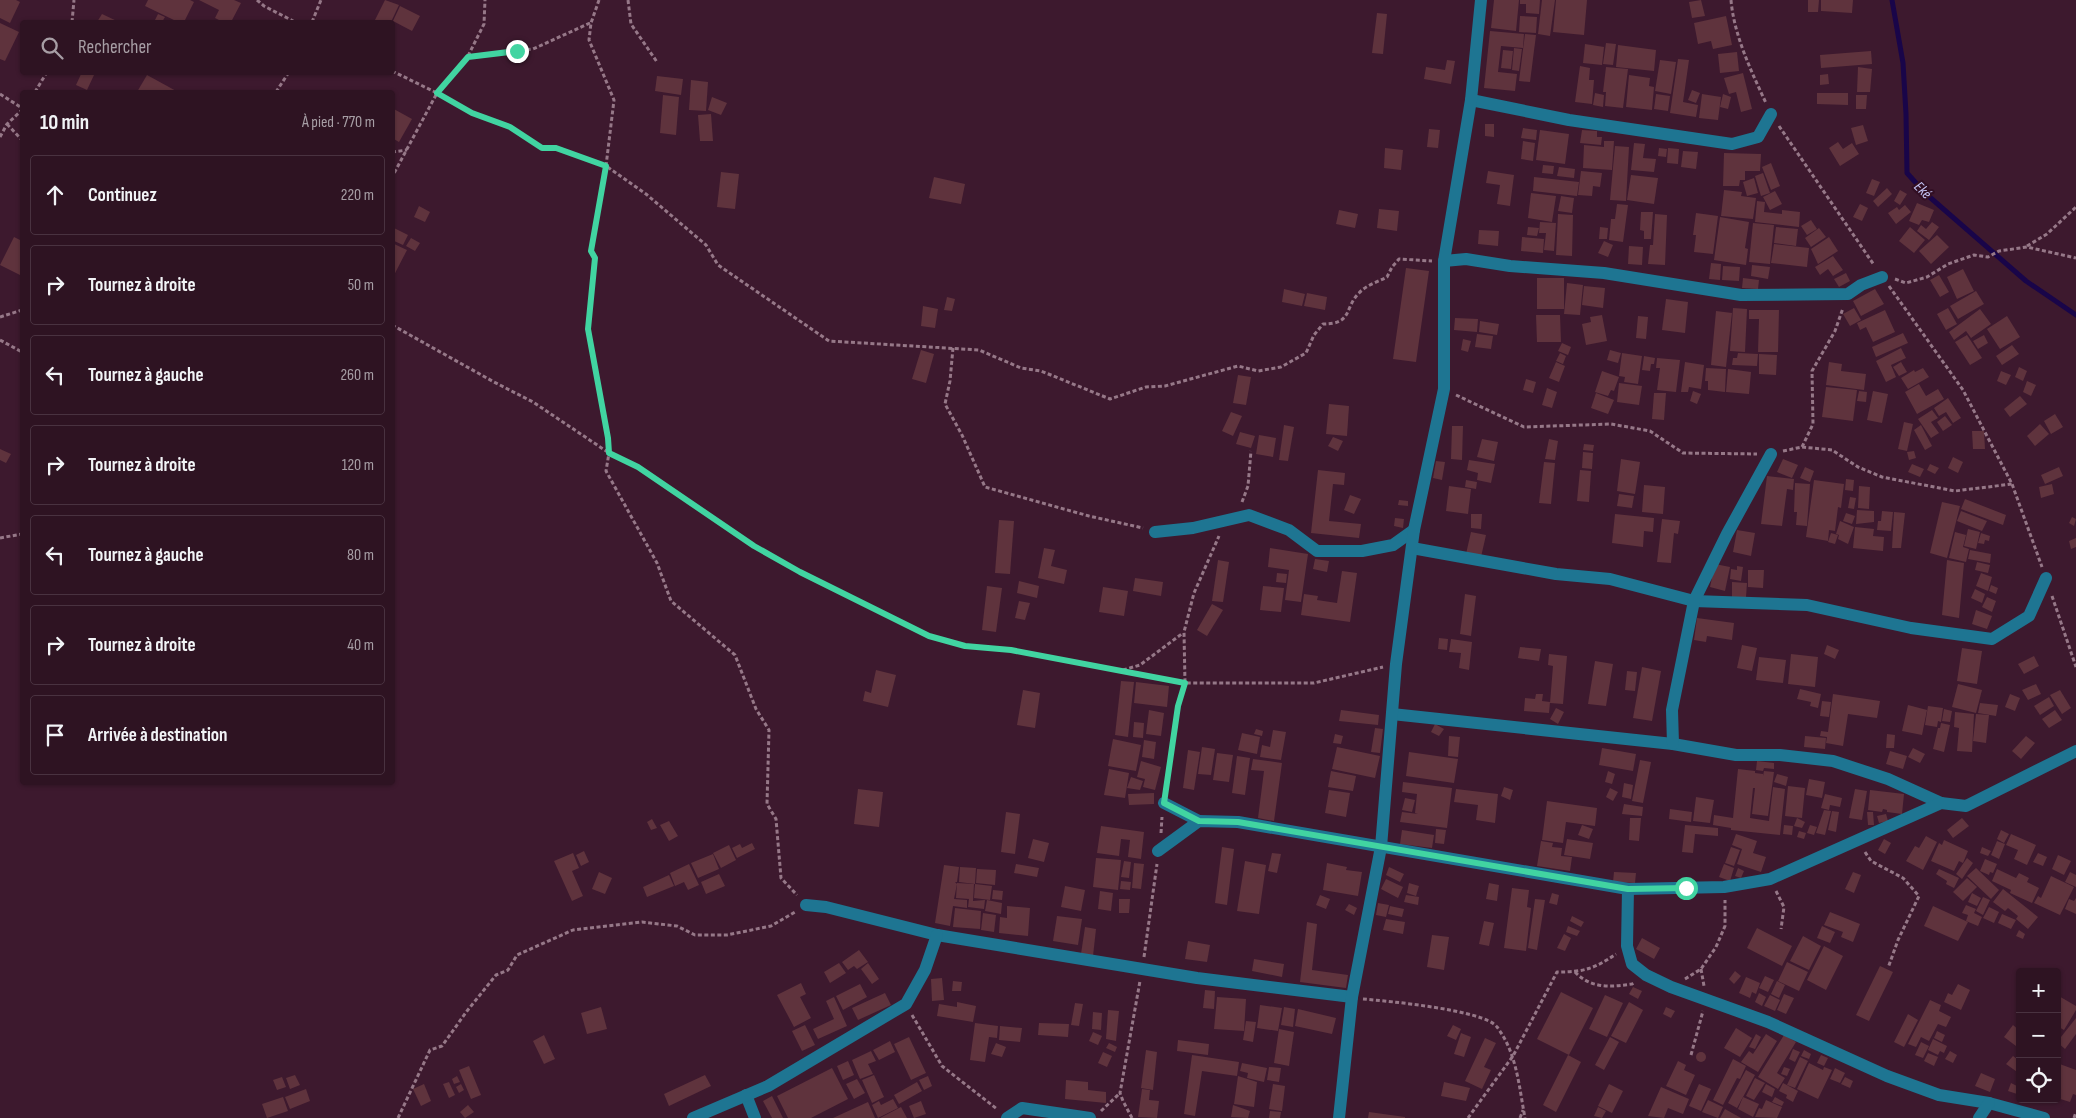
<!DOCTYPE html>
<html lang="fr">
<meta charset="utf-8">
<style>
:root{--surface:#2e1322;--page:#361c2a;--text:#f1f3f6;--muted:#a79ea5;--line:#493240}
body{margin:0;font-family:"Sofia Sans Condensed",sans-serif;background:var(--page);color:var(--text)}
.controls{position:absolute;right:15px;bottom:15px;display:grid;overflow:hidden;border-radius:5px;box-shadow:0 1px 4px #0004}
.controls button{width:45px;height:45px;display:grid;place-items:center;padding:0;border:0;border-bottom:1px solid var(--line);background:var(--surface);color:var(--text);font:25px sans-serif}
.stop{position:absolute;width:15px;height:15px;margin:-11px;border:4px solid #41d4a1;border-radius:50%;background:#fff}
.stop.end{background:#41d4a1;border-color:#fff;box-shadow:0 1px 5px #0008}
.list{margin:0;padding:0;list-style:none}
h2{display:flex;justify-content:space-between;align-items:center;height:65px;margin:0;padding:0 20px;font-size:21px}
h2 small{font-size:16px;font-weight:400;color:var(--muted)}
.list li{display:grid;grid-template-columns:32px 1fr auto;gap:15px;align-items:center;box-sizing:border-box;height:80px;margin:0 10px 10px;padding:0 10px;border:1px solid var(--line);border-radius:5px}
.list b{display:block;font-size:19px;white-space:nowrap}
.list em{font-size:16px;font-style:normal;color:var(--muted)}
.icon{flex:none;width:28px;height:28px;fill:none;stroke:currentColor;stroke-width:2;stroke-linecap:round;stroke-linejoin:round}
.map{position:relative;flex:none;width:2076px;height:1118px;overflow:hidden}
.search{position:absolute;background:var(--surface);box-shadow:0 1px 4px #0004;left:20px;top:20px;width:375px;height:55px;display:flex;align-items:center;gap:12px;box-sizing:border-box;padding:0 18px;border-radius:5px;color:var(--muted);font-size:19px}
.panel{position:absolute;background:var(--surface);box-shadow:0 1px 4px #0004;left:20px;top:90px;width:375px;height:695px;border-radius:5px}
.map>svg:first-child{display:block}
</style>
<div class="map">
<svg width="2076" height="1118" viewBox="0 0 2076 1118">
<rect width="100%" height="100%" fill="#3d192e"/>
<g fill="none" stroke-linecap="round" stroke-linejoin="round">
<polyline stroke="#190549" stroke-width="5" points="1892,0 1903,63 1906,114 1907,173 1925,193 2026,281 2076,315"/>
</g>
<g fill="#5f333d">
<polygon points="0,0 16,0 20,2 10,23 0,18"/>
<polygon points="148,0 190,0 194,2 184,22 178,22 145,6"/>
<polygon points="199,0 234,0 241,3 231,22 223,22 215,18 219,10"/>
<polygon points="385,0 399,5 391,22 374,22"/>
<polygon points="1494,0 1519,0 1516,31 1491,28"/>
<polygon points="1520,0 1540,0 1539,14 1526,13 1526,4 1520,4"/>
<polygon points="1542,0 1555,0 1550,36 1538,34"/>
<polygon points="1556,0 1587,0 1584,35 1553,32"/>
<polygon points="1701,0 1705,16 1692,18 1689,2"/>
<polygon points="1808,0 1819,0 1818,12 1808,12"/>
<polygon points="1821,0 1853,0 1852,13 1821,11"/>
<polygon points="400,6 420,16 412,31 393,21"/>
<polygon points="1377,13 1387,14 1383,54 1372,53"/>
<polygon points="102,14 119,22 97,22"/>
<polygon points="158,14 165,17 162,22 154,22"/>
<polygon points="1520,16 1537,17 1536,33 1519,32"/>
<polygon points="1726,16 1732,45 1713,49 1711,41 1698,44 1694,23"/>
<polygon points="0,23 19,32 5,61 0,59"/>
<polygon points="1490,31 1524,34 1523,48 1501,46 1498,72 1517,74 1515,91 1484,88"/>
<polygon points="1525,34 1536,35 1530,82 1519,81"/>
<polygon points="1606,43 1616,44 1613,65 1603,64"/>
<polygon points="1585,44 1604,47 1602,65 1583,63"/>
<polygon points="1618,45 1656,50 1654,71 1616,67"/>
<polygon points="1514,48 1522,49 1519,71 1512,70"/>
<polygon points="1503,50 1513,51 1511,69 1501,68"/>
<polygon points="1871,51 1872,64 1821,68 1820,55"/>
<polygon points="1737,52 1739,71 1720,73 1718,54"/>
<polygon points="1678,59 1689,60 1683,102 1698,105 1696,117 1670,113"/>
<polygon points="1447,60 1455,61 1451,84 1424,79 1426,67 1445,70"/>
<polygon points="1660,60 1676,62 1671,94 1655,91"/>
<polygon points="1580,66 1590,68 1589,80 1594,80 1592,104 1575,102"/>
<polygon points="1606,67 1628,69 1623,108 1605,106 1606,92 1603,92"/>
<polygon points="1858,67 1872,69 1870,92 1857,92"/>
<polygon points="82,72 94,75 87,90 76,85"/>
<polygon points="1743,73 1752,109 1741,112 1736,92 1729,94 1724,78"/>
<polygon points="1828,74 1829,84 1820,85 1820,75"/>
<polygon points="147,75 178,92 137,92"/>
<polygon points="1629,75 1650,78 1649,86 1654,87 1652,110 1626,107"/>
<polygon points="657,76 683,79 681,95 655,91"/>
<polygon points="691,80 708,82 706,111 689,110"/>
<polygon points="1692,90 1700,93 1696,103 1688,100"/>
<polygon points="1595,93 1604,95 1603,107 1593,105"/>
<polygon points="1817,93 1848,93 1848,105 1817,104"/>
<polygon points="1656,94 1670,96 1668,111 1654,109"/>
<polygon points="1702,94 1721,97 1718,120 1699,118"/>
<polygon points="1723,94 1731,97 1728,109 1720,107"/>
<polygon points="663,95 679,97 676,135 660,133"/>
<polygon points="1856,95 1867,95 1866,109 1856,109"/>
<polygon points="712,97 727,103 721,115 708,110"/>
<polygon points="392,108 412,119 399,142 392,138"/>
<polygon points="711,114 713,141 700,141 698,115"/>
<polygon points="1485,124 1494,124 1494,137 1485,136"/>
<polygon points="1863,125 1868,141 1856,145 1851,128"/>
<polygon points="1523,128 1537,130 1536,140 1521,138"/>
<polygon points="1429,129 1440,130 1438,148 1427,147"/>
<polygon points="1540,130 1569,134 1565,164 1536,160"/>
<polygon points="1582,130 1597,131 1597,137 1602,137 1601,145 1580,143"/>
<polygon points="1523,141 1535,143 1533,161 1521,159"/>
<polygon points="1604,141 1614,141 1612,170 1583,168 1584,145 1604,147"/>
<polygon points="1838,142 1843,149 1852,143 1859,154 1840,166 1829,148"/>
<polygon points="1634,143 1645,144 1643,158 1656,159 1654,172 1631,170"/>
<polygon points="1615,146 1629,147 1626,201 1610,200"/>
<polygon points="1385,148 1403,150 1401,170 1384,168"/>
<polygon points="1659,148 1667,149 1666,157 1658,156"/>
<polygon points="1668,148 1679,149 1678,164 1667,163"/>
<polygon points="1683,151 1698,152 1696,169 1681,167"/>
<polygon points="1724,153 1761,154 1760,171 1745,171 1745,180 1740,180 1739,186 1723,186"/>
<polygon points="1771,163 1780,186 1771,190 1762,167"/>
<polygon points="1543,165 1554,166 1553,174 1542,173"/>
<polygon points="1559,167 1575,169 1574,178 1557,176"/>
<polygon points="1488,171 1514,175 1510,206 1497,204 1500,185 1486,183"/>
<polygon points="1581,171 1602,173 1600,187 1593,186 1592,196 1578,195"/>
<polygon points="721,172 739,174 735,209 717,207"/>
<polygon points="1763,173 1770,193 1761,196 1755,176"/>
<polygon points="1631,175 1658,178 1654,204 1627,200"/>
<polygon points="934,177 965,184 961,204 929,198"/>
<polygon points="1534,177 1579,182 1577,196 1533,191"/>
<polygon points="1754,178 1758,193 1747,196 1743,182"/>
<polygon points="1872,179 1880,182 1874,196 1866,193"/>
<polygon points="1887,188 1892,194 1878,207 1873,201"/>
<polygon points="1724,190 1742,192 1741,196 1756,198 1753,219 1721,216"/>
<polygon points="1900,190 1907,194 1900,205 1894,201"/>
<polygon points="1775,191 1782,204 1770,210 1763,197"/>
<polygon points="1531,193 1556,196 1552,222 1528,218"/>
<polygon points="1561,196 1574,198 1572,213 1558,211"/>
<polygon points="1757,201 1765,202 1764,212 1782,214 1782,210 1800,212 1799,227 1755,222"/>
<polygon points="1917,203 1934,210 1929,222 1922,220 1919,225 1909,221"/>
<polygon points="1617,204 1628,205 1623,242 1609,240 1611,219 1615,219"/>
<polygon points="1860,204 1868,208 1862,221 1853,217"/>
<polygon points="1905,205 1911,212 1896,224 1888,213 1897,207 1899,210"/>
<polygon points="419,206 430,212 425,222 414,217"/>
<polygon points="1379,209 1399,211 1397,231 1377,228"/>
<polygon points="1339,210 1358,214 1355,228 1336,224"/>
<polygon points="1641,212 1653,212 1651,239 1644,239 1644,231 1640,230"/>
<polygon points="1696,213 1718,216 1713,254 1694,252 1696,235 1693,235"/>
<polygon points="1558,214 1573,215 1572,256 1556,255"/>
<polygon points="1655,214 1667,215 1665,265 1648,264 1650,245 1653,245"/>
<polygon points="1720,217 1749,222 1745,248 1748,249 1746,265 1714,260"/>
<polygon points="1811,220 1817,229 1807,235 1801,226"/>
<polygon points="1540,222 1556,223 1554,251 1544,250 1546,233 1539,233"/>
<polygon points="1932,222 1939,227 1929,240 1917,231 1921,225 1926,229"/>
<polygon points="1753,223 1774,225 1770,264 1749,262"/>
<polygon points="392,227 408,235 403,245 392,240"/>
<polygon points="1528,227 1539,228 1537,236 1527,235"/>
<polygon points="1600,227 1608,228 1607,239 1599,239"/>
<polygon points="1776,227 1798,229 1796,246 1774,243"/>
<polygon points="1910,227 1925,240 1914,253 1899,241"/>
<polygon points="1819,228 1826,237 1811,247 1805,238"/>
<polygon points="1479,230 1499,231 1498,246 1478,244"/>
<polygon points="1937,235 1949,247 1931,264 1919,251"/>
<polygon points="14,237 22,241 22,276 0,265"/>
<polygon points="1522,237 1544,239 1543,253 1521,251"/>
<polygon points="1829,237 1838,251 1818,264 1811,249"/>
<polygon points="411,238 420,243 415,251 406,246"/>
<polygon points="1604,241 1613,245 1608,257 1598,253"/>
<polygon points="392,243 407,250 392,279"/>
<polygon points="1774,244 1809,248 1807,267 1771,263"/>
<polygon points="1629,246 1643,247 1642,265 1628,264"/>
<polygon points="1833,256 1843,270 1833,276 1828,269 1820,275 1815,267"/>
<polygon points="1711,263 1721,264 1720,280 1709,279"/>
<polygon points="1752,265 1770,267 1768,279 1751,276"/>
<polygon points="1723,266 1740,267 1739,281 1722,280"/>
<polygon points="1406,268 1429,271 1416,362 1393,359"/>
<polygon points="1963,269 1974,291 1957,299 1947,277"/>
<polygon points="1846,273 1850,281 1839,287 1834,279"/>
<polygon points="1939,275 1949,292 1940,297 1930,280"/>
<rect x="1537" y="278" width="27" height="31"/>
<polygon points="1743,278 1759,280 1758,289 1742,288"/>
<polygon points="1567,283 1583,285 1580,315 1564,314"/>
<polygon points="1584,286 1605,288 1603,308 1582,305"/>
<polygon points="1284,289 1305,294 1302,306 1282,302"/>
<polygon points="1875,289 1884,304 1861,316 1853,301"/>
<polygon points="1976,291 1984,304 1958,319 1950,306"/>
<polygon points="1307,293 1327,297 1325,310 1304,306"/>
<polygon points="947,297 955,299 952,311 944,310"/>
<polygon points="1666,299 1688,302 1685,333 1662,330"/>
<polygon points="923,306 938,309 935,328 921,326"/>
<polygon points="1733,308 1747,309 1745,352 1730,351"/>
<polygon points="1854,308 1861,320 1850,326 1843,314"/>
<polygon points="1948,308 1957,324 1946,330 1937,314"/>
<polygon points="1980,309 1991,324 1971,338 1966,331 1954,340 1949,332"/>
<polygon points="1749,310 1779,310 1778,352 1758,352 1759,319 1749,319"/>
<polygon points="1885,310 1895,332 1873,342 1866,327 1860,330 1857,323"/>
<polygon points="1716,311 1732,313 1726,367 1711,365"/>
<polygon points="1536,315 1560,315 1561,342 1537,342"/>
<polygon points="1602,315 1607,341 1586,345 1582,324 1591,322 1590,317"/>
<polygon points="1638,316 1648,317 1646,339 1636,338"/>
<polygon points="2007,316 2020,337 2000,349 1987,329"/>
<polygon points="1455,318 1478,319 1477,332 1454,330"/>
<polygon points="1480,321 1499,324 1497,335 1479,332"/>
<polygon points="1903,333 1908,343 1876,357 1872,347"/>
<polygon points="1477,334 1493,336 1491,349 1475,347"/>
<polygon points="1967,335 1982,358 1970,365 1955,342"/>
<polygon points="1984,335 1988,343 1978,349 1973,341"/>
<polygon points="1463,339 1471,341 1468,352 1461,350"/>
<polygon points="1562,343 1571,347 1568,355 1558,351"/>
<polygon points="2012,345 2019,354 2002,365 1996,356"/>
<polygon points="1901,348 1906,358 1891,365 1896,377 1886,382 1876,361"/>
<polygon points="921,350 934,354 926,383 912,379"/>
<polygon points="1610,350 1621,353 1618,363 1607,360"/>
<polygon points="1560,353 1566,356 1563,364 1556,361"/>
<polygon points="1622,353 1642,356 1638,384 1624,382 1625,377 1619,376"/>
<polygon points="1738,353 1758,354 1757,366 1732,365 1733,358 1737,358"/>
<polygon points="1759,354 1777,355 1776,375 1759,374"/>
<polygon points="1644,356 1655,358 1654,364 1651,364 1650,371 1642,370"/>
<polygon points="1657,358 1680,360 1676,392 1657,390 1660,368 1656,368"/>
<polygon points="1556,362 1565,366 1559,382 1549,378"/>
<polygon points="1685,362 1704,365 1701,389 1689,387 1688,392 1681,392"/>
<polygon points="1829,362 1842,364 1841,371 1866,374 1864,390 1826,385"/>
<polygon points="1901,362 1907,372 1899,376 1893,367"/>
<polygon points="2019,367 2027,371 2023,381 2015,377"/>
<polygon points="1706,368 1726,369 1725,392 1708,390 1708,381 1705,381"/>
<polygon points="1923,368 1929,377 1908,389 1901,378 1914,370 1915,372"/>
<polygon points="1728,369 1751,372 1749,394 1726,392"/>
<polygon points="1602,371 1619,377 1614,391 1611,390 1608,396 1595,392"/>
<polygon points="2001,371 2011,375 2006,385 1997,381"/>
<polygon points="1238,375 1251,377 1246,405 1233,403"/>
<polygon points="1526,379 1536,382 1533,393 1523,390"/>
<polygon points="2027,381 2036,385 2031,396 2023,392"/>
<polygon points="1619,383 1642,386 1639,405 1617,402"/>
<polygon points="1919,384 1926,396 1938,389 1944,399 1917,414 1905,392"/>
<polygon points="1826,387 1857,390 1853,421 1822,417"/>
<polygon points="1547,388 1557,392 1552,408 1542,405"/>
<polygon points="1693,391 1701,394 1697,404 1690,401"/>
<polygon points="1859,391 1867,392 1866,402 1857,401"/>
<polygon points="1873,391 1888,394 1882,423 1867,420"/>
<polygon points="1596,393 1614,400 1608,414 1591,408"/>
<polygon points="1654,393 1666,393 1664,420 1652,419"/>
<polygon points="2020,396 2027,404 2010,417 2004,409"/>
<polygon points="1948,398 1961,418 1953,423 1946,412 1939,416 1934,408"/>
<polygon points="1329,404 1349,406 1347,436 1326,434"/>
<polygon points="1932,410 1938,418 1931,422 1939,433 1931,438 1918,419"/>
<polygon points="1231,412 1242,416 1233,436 1222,431"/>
<polygon points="2055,414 2063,427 2051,434 2044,421"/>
<polygon points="1945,416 1952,425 1943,431 1937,422"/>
<polygon points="1904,422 1913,424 1907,451 1898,449"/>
<polygon points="2040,424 2049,434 2035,446 2027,436"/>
<polygon points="1284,425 1294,427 1288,461 1279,460"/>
<polygon points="1921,425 1932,446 1925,450 1914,430"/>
<polygon points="1452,426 1463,426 1462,460 1451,459"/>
<polygon points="1972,431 1984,431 1985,449 1973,449"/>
<polygon points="1240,432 1255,436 1251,448 1236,444"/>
<polygon points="1259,435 1276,438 1273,457 1256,454"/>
<polygon points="1333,437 1343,441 1338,451 1328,446"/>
<polygon points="1482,439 1498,442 1494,461 1477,457"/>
<polygon points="1549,439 1558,441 1555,460 1545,459"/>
<polygon points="1584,444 1594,445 1593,451 1583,450"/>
<polygon points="0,449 11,454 6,463 0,460"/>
<polygon points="1914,451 1916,458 1909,460 1907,452"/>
<polygon points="1583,452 1593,453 1592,469 1582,468"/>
<polygon points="1953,457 1963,462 1958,473 1948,468"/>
<polygon points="1621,459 1640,462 1635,494 1617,491"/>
<polygon points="1783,459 1798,465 1792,478 1777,472"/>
<polygon points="1469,460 1495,464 1491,483 1477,480 1478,473 1467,470"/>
<polygon points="1436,461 1445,462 1442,480 1433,478"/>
<polygon points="1544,462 1555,463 1551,504 1539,503"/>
<polygon points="1912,464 1924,469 1920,477 1908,472"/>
<polygon points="1930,464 1939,468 1935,474 1927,470"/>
<polygon points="1805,467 1814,471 1810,482 1800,478"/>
<polygon points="2059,467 2063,476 2045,484 2041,475"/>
<polygon points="1318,470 1345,473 1344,485 1333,484 1329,521 1361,524 1359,538 1311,533"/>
<polygon points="1580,470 1591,471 1589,502 1577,501"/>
<polygon points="1767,476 1794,479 1793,490 1787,489 1782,526 1761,524"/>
<polygon points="1846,479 1854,480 1853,491 1845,490"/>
<polygon points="1466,480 1477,482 1476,489 1465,487"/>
<polygon points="1814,480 1844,484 1841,508 1838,507 1835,531 1829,530 1828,541 1806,537"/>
<polygon points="1795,483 1810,484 1807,526 1796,525 1797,512 1794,512"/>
<polygon points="2052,484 2054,494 2041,498 2039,487"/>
<polygon points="1644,485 1665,487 1663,514 1642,512"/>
<polygon points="1449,486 1471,489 1468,514 1446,511"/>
<polygon points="1859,486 1870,487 1869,509 1858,508"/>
<polygon points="1619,494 1634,496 1632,508 1617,506"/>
<polygon points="1350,495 1361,499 1354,514 1344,510"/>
<polygon points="1850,497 1856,498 1854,509 1848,508"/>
<polygon points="1965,499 2006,515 2003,525 1961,509"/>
<polygon points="1399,500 1408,501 1408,506 1398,505"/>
<polygon points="1942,502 1960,506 1947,558 1930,553"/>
<polygon points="1857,510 1874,511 1874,522 1856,524"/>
<polygon points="1882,511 1893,512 1891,531 1877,530 1878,521 1881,521"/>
<polygon points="1961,511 1987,521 1982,531 1957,521"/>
<polygon points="1894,512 1905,513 1901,548 1892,548"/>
<polygon points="1846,513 1855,516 1852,524 1843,521"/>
<polygon points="1471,514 1482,514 1481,529 1471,528"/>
<polygon points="1615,514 1654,518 1653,532 1644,531 1643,547 1612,543"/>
<polygon points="2072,517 2076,519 2074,526 2069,523"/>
<polygon points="1395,518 1404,519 1403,528 1394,526"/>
<polygon points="1662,519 1680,521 1678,534 1674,533 1671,563 1657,562"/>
<polygon points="999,520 1014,521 1010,574 995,573"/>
<polygon points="1840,521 1854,527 1848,544 1838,539 1839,535 1836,534"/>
<polygon points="1855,527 1874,529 1873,536 1884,537 1883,551 1853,548"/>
<polygon points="1968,529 1980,532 1976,549 1964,546"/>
<polygon points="1737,530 1755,533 1751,556 1733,552"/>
<polygon points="1471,532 1486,535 1481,557 1466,554"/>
<polygon points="1955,532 1966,535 1963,547 1969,549 1966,562 1949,558"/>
<polygon points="1831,533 1838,535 1835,544 1828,542"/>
<polygon points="1981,533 1990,536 1989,541 1985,540 1984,544 1978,543"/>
<polygon points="2076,538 2076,547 2071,549 2069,541"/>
<polygon points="1044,548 1055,550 1051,566 1067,570 1064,584 1038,578"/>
<polygon points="1270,548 1308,554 1301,602 1285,600 1289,570 1268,567"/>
<polygon points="1970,550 1991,554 1990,563 1968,559"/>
<polygon points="1315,559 1329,561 1327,572 1313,569"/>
<polygon points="1218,560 1229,562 1223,602 1212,601"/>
<polygon points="1947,560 1964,563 1959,618 1942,615"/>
<polygon points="1977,562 1990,565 1988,573 1975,570"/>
<polygon points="1715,564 1730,567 1725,591 1710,587"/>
<polygon points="1737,566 1743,567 1741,581 1730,579 1731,569 1737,570"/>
<polygon points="1748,570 1764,570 1763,588 1748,587"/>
<polygon points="1342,571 1357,573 1350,622 1301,615 1304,594 1318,596 1317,600 1337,603"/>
<polygon points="1277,573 1287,574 1286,583 1276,582"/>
<polygon points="1981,573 1992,577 1988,591 1976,586"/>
<polygon points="1135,578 1163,582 1161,596 1133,591"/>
<polygon points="1019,581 1039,586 1037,598 1017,593"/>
<polygon points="1732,582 1747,583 1746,597 1732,597"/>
<polygon points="1991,585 1998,588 1996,594 1989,591"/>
<polygon points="987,586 1002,588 996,632 982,630"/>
<polygon points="1263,586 1284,588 1281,612 1260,610"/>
<polygon points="1103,587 1128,591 1124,616 1099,612"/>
<polygon points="1975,589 1985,594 1982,603 1971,598"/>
<polygon points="1465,594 1476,596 1471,636 1460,634"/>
<polygon points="1987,597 1996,601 1992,612 1982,607"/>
<polygon points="1019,601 1030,603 1025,620 1015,618"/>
<polygon points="1212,604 1223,610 1207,636 1197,630"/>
<polygon points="1976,610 1992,616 1987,629 1972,624"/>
<polygon points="1697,618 1734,623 1732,640 1707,636 1706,642 1694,640"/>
<polygon points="1439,638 1448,639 1447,650 1438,649"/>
<polygon points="1451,639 1472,642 1469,670 1459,668 1461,653 1449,652"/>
<polygon points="1742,645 1757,648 1752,671 1737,668"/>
<polygon points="1827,645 1839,650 1835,659 1824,654"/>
<polygon points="1520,647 1541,649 1539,661 1518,658"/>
<polygon points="1962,648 1982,651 1977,684 1957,681"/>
<polygon points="1549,654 1567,656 1563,704 1550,703 1553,666 1548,665"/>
<polygon points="1791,654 1818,657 1815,687 1788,684"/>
<polygon points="2034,656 2039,666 2024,674 2018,664"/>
<polygon points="1759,657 1786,660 1783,683 1756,680"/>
<polygon points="1595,661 1613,664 1606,706 1588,704"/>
<polygon points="1642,667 1661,671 1652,721 1633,718"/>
<polygon points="876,670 896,675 888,707 863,701 865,691 871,693"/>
<polygon points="1627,671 1637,672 1635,691 1625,690"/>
<polygon points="1121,681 1134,682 1128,737 1115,735"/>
<polygon points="1136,682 1169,686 1167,707 1134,703"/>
<polygon points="1958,684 1982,690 1976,713 1952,707"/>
<polygon points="2036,684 2041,694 2028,700 2022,690"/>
<polygon points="1800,689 1821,694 1818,708 1810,706 1811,702 1797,699"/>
<polygon points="1023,690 1040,693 1035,728 1017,725"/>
<polygon points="2060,690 2071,708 2062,714 2050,695"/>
<polygon points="1536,694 1543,694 1542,701 1550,702 1549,713 1524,711 1525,698 1535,699"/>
<polygon points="1833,694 1880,701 1877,718 1848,714 1843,746 1826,743 1827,737 1820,736 1821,731 1828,732"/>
<polygon points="2010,694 2020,698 2015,711 2005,707"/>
<polygon points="2049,697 2054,706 2040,715 2034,706"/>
<polygon points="1822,701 1831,702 1829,717 1820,716"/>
<polygon points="1980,703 1998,705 1996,716 1978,713"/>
<polygon points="1908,705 1927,710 1922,735 1902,731"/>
<polygon points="1928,706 1943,708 1941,722 1938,721 1937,727 1925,725"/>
<polygon points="1556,708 1564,712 1558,724 1550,719"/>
<polygon points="1944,709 1952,711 1950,722 1942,721"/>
<polygon points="1149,710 1164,713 1161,736 1146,734"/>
<polygon points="1341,710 1379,715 1378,725 1339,721"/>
<polygon points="2055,710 2062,720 2049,728 2042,719"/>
<polygon points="1955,712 1974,714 1972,752 1957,751 1959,728 1954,727"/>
<polygon points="1976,714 1989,715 1986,743 1973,741"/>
<polygon points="1134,722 1144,723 1143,738 1133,737"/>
<polygon points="1941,723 1950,725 1944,752 1933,749 1938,728 1940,728"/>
<polygon points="1435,724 1444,729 1439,736 1431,732"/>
<polygon points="1375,728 1383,729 1380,753 1371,752"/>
<polygon points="1256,729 1263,731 1262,736 1254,734"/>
<polygon points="1273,730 1286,732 1281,760 1260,757 1262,745 1270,747"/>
<polygon points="1242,733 1260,737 1257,754 1238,750"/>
<polygon points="1335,734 1343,736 1341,744 1333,743"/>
<polygon points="1887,734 1895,735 1894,748 1886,748"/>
<polygon points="1449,736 1460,737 1458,757 1448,756"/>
<polygon points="1805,736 1826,738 1825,749 1804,747"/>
<polygon points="2026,736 2035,743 2021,759 2012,751"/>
<polygon points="1113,739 1141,745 1136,771 1108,766"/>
<polygon points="1144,740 1156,742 1154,759 1142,757"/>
<polygon points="1202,747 1215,749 1211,775 1198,774"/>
<polygon points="1337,747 1380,756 1375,778 1332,769"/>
<polygon points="1602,748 1636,754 1633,771 1599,765"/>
<polygon points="1913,748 1925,754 1920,763 1908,757"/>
<polygon points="1188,750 1200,752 1194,790 1183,788"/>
<polygon points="1890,751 1907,756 1903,769 1886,764"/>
<polygon points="1409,752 1458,759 1454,783 1406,776"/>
<polygon points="1217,753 1233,755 1229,782 1213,780"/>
<polygon points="1237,756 1250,758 1245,795 1232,793"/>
<polygon points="1253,759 1282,763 1274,821 1258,818 1264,771 1251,770"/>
<polygon points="1640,760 1651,762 1643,803 1632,801"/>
<polygon points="1141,761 1161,767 1155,790 1143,787 1145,779 1137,777"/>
<polygon points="1757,761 1774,763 1774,769 1764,768 1763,771 1756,770"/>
<polygon points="1109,769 1129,773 1125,798 1104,795"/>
<polygon points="1738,769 1755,771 1755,773 1763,774 1763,776 1764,771 1774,772 1768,816 1752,814 1755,788 1753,788 1750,818 1769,821 1773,787 1785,789 1780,835 1731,830 1731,828 1713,825 1714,815 1733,818"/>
<polygon points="1331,771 1356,776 1353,791 1328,787"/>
<polygon points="1608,771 1615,774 1612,784 1605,782"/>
<polygon points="1777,774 1788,777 1786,786 1774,782"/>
<polygon points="1131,777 1143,781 1140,790 1127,788"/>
<polygon points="1809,779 1825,782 1822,798 1806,795"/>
<polygon points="1403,782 1452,788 1447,828 1400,822 1402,812 1418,814 1415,813 1417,794 1402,792"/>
<polygon points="1624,783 1633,785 1631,799 1622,797"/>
<polygon points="1788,786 1805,788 1802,818 1785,816"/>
<polygon points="1504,787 1513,790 1510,800 1501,796"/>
<polygon points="1610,788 1618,792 1613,801 1606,797"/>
<polygon points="858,789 883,792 879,827 854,824"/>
<polygon points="1456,789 1498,794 1495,823 1476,820 1478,805 1454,802"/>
<polygon points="1855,789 1867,791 1862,820 1849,818"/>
<polygon points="1329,790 1350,793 1346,817 1325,813"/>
<polygon points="1870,790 1904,794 1902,814 1887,812 1887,810 1883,809 1882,812 1868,810"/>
<polygon points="1154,793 1154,804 1129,805 1128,794"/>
<polygon points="1825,794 1842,798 1840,807 1830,805 1829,810 1821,808"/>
<polygon points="1696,797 1714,800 1710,823 1693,821"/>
<polygon points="1405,798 1415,800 1412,812 1402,810"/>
<polygon points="1547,801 1597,808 1595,826 1566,822 1563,843 1542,840"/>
<polygon points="1624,804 1643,807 1642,816 1622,814"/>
<polygon points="1670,809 1692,812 1691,822 1669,819"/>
<polygon points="1824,810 1831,811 1825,835 1816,833"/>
<polygon points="1832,811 1839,812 1836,832 1828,830"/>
<polygon points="1006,812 1020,814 1015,854 1001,852"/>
<polygon points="1867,812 1873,812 1874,825 1868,825"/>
<polygon points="1886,814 1888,821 1879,823 1877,816"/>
<polygon points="1630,818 1641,818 1639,841 1629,840"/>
<polygon points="1797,818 1805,822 1802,828 1794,826"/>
<polygon points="1962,818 1969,826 1953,838 1947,830"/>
<polygon points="652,819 657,828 651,830 647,822"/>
<polygon points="669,821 678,836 669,841 660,825"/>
<polygon points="1582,825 1593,829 1589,839 1578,835"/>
<polygon points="1685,825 1718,828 1718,836 1695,834 1693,853 1682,852"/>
<polygon points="1784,825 1793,826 1792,835 1783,834"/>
<polygon points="1810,825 1817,827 1814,835 1807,833"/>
<polygon points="1101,826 1144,832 1141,859 1128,857 1130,840 1121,839 1119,856 1097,853"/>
<polygon points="1436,829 1446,830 1444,844 1435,843"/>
<polygon points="1402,830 1434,835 1432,848 1400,844"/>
<polygon points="2001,830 2009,834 2004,843 1997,839"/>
<polygon points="1799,831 1806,833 1804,839 1797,837"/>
<polygon points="1736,834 1757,841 1753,853 1766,857 1761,872 1737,864 1742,849 1732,845"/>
<polygon points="2011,834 2036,845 2027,865 2014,859 2018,850 2006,845"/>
<polygon points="1926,836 1937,842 1923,870 1906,861 1915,846 1919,848"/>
<polygon points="1033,839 1049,843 1044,862 1028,858"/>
<polygon points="1567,839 1593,843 1590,859 1564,855"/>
<polygon points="1884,839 1891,843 1885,854 1878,850"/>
<polygon points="1944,840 1968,851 1963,863 1959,861 1954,871 1931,861 1939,843 1942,845"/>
<polygon points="1541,841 1553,843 1552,847 1562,848 1561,856 1572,857 1570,871 1537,866"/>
<polygon points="1997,841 2005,844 1999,859 1991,855"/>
<polygon points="752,843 755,849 737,858 732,848 740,844 742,848"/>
<polygon points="729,845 736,860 721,868 713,853"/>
<polygon points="1222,847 1234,849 1227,905 1215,903"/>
<polygon points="1731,847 1740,850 1734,866 1725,863"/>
<polygon points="1982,847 1991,851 1988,856 1980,853"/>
<polygon points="584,851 589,862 581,866 576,855"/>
<polygon points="573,853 579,868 572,871 583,896 572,901 554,861"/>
<polygon points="1272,853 1281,854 1277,873 1268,871"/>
<polygon points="2038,853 2047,857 2043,866 2033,862"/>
<polygon points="713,854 719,869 698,878 691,863"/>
<polygon points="2058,855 2071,861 2064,875 2052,869"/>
<polygon points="1096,858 1121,860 1118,890 1093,887"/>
<polygon points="1967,858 1973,863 1962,879 1956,874"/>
<polygon points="1985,859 1997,864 1993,873 1990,872 1989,875 1980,871"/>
<polygon points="1124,861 1131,862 1129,878 1121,877"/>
<polygon points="1245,861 1266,865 1259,914 1237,911"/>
<polygon points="1134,863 1144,864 1141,889 1132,888"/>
<polygon points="1327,863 1347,867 1346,870 1362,872 1358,896 1323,890"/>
<polygon points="689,864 699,885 688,890 684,882 675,886 670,873"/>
<polygon points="1016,864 1039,868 1037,877 1014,873"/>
<polygon points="1724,864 1734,868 1730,881 1719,877"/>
<polygon points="944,865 959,867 957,882 955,882 957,884 954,899 967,900 967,908 953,906 950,926 935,923"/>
<polygon points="960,867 976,868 975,884 959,882"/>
<polygon points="1389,867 1404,874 1400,882 1386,875"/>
<polygon points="1738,868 1744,871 1741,878 1735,876"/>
<polygon points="1976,868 1999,890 1991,899 1967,876"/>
<polygon points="977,869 996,870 995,885 976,883"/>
<polygon points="1939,869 1959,878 1954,888 1946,884 1947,881 1936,874"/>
<polygon points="1997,869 2016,878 2019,873 2029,878 2027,882 2039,888 2032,903 2010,893 2011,890 1992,881"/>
<polygon points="599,872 612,878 605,894 592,889"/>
<polygon points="1614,872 1636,873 1635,883 1613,882"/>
<polygon points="1853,872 1861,875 1854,893 1845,889"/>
<polygon points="2070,872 2076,875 2076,887 2065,882"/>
<polygon points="719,874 725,886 706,894 701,882"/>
<polygon points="669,875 674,886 647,897 643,887"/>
<polygon points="2051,876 2074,887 2060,915 2034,903 2038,896 2041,898"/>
<polygon points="1967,878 1977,887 1963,901 1953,892"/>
<polygon points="1386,879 1403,887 1398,898 1381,889"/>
<polygon points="1121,881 1131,882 1130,890 1120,889"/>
<polygon points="957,883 974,884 973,901 985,900 984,909 968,907 969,899 956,898"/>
<polygon points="1409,883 1419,886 1416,896 1407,893"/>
<polygon points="1489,883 1499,885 1497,901 1486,899"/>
<polygon points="975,884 992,886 990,900 974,898"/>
<polygon points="1065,886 1085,890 1081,911 1061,907"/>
<polygon points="1512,888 1529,890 1527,907 1531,908 1526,951 1504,948"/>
<polygon points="2003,889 2038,917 2028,929 2016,919 2018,916 2008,908 2005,911 1993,902"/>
<polygon points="993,890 1003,891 1002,900 992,899"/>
<polygon points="1100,891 1113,893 1111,911 1098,909"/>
<polygon points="1552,893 1559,895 1557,905 1549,903"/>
<polygon points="1972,893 1981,898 1977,906 1968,902"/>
<polygon points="1320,895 1330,899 1326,909 1316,905"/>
<polygon points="1406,895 1419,897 1418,905 1404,902"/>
<polygon points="1983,897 1990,900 1983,915 1976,911"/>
<polygon points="2076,898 2076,914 2065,909 2069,899 2074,901"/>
<polygon points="1119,899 1130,899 1129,913 1119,913"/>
<polygon points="1535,899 1545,900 1537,950 1528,948"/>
<polygon points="987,900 1002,903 1001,914 985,911"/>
<polygon points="1378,903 1389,905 1386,917 1376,915"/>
<polygon points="1349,904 1357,908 1354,915 1345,910"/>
<polygon points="1966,905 1976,909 1974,913 1982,917 1978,926 1966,921 1968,915 1962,913"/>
<polygon points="1007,906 1030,908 1028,936 999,933 1000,917 1007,918"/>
<polygon points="1390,906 1404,909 1402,917 1388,914"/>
<polygon points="1933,906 1968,922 1958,941 1924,926"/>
<polygon points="1989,907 1999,912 1994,923 1983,918"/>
<polygon points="955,908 981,911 980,929 953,927"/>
<polygon points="1830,912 1860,924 1853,942 1841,937 1843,932 1824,925"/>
<polygon points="983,913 996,915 994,932 981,930"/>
<polygon points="2002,914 2016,920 2011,929 1998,923"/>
<polygon points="1057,916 1082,919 1078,945 1053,941"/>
<polygon points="1572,916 1584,922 1581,927 1570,921"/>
<polygon points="1386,919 1405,922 1403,934 1383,930"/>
<polygon points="1484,921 1494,923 1489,946 1479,944"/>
<polygon points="1307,922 1317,924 1312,970 1348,975 1346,988 1300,982"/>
<polygon points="1568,926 1580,931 1577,936 1566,932"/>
<polygon points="1822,926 1835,932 1830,943 1817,938"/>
<polygon points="1085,927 1096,929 1093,956 1081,954"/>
<polygon points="1757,928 1792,946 1782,966 1747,948"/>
<polygon points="2019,930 2025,934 2023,939 2016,936"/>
<polygon points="1564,934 1571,938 1565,951 1557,948"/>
<polygon points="1432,935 1449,937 1444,970 1427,967"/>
<polygon points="1803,936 1821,946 1809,970 1790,961"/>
<polygon points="1642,938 1660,948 1654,959 1636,949"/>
<polygon points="1188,941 1210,945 1207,962 1185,959"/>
<polygon points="1824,946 1843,956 1826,990 1807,980"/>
<polygon points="859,950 868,962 857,969 854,966 848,970 842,962"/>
<polygon points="1254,959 1284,964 1282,977 1252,971"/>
<polygon points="1787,962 1808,972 1799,991 1778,981"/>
<polygon points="839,963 846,973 830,983 824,972"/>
<polygon points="868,963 879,979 872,984 861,969"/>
<polygon points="1880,966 1893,972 1869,1021 1856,1015"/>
<polygon points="1735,971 1741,976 1734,984 1729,979"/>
<polygon points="1765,976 1774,980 1768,992 1759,988"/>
<polygon points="1746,977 1760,983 1756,994 1752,992 1750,998 1739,993"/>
<polygon points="942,978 944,1000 932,1001 931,979"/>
<polygon points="953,981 962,982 961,991 952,991"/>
<polygon points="1777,981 1785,985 1779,998 1771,994"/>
<polygon points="801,983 806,994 800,997 811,1018 794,1027 777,995"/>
<polygon points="860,984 867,997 843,1010 836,996"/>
<polygon points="1958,984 1970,990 1961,1010 1944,1002 1948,993 1952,995"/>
<polygon points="1633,987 1642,991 1638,999 1629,994"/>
<polygon points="1205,990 1215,991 1214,1009 1203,1008"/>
<polygon points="1561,992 1593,1008 1569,1055 1537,1039"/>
<polygon points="885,993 891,1005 858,1020 852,1008"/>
<polygon points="1759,993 1766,997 1762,1006 1755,1002"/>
<polygon points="1784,994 1794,998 1786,1014 1777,1010"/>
<polygon points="1605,995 1623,1003 1607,1037 1589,1029"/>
<polygon points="1770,995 1780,1000 1775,1011 1764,1006"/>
<polygon points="2057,995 2076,1006 2076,1010 2064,1030 2057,1026"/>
<polygon points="834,997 847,1026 818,1039 813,1029 834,1019 826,1001"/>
<polygon points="1217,997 1246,999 1244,1031 1214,1029"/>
<polygon points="1930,1000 1941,1005 1939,1011 1951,1017 1946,1027 1938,1024 1929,1041 1921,1037 1916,1047 1908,1044"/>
<polygon points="957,1002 976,1006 973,1022 937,1016 939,1004 957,1007"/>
<polygon points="1629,1002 1643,1010 1626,1043 1611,1036"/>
<polygon points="1075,1003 1083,1004 1079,1026 1071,1025"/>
<polygon points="1260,1005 1282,1008 1278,1031 1257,1028"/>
<polygon points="601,1007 607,1029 587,1034 581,1013"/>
<polygon points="1284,1007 1295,1009 1293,1027 1281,1025"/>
<polygon points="1666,1007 1675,1011 1671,1018 1663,1014"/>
<polygon points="1298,1009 1336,1018 1332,1034 1295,1026"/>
<polygon points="1108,1010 1119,1011 1116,1041 1106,1039"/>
<polygon points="1093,1012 1102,1013 1101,1030 1092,1029"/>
<polygon points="1908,1014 1918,1020 1904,1047 1894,1042"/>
<polygon points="2076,1018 2076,1034 2065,1049 2057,1042"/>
<polygon points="1246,1021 1256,1022 1253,1042 1243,1040"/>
<polygon points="975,1023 998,1026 997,1038 989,1037 985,1062 970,1060"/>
<polygon points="1039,1023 1069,1024 1068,1037 1038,1035"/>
<polygon points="805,1025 815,1045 802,1051 792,1031"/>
<polygon points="1453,1025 1461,1029 1456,1040 1447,1036"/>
<polygon points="2013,1025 2020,1031 2020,1049 2004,1037"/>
<polygon points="1000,1026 1022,1028 1020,1042 999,1040"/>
<polygon points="1736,1028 1752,1038 1740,1057 1724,1048"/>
<polygon points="1279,1029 1294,1032 1289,1066 1274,1063"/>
<polygon points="1937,1031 1945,1035 1942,1042 1934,1038"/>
<polygon points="1093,1032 1102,1036 1098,1045 1089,1041"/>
<polygon points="1461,1033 1471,1037 1464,1057 1454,1054"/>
<polygon points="1756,1034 1761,1037 1755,1049 1749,1047"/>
<polygon points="1766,1034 1777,1041 1758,1072 1741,1062 1749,1051 1753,1054"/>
<polygon points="544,1035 555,1059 544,1064 533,1041"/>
<polygon points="1784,1035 1796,1042 1777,1073 1785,1078 1778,1089 1758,1077"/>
<polygon points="909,1037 926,1073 911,1080 894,1044"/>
<polygon points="1610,1037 1619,1042 1604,1070 1595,1065"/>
<polygon points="1485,1038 1496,1043 1484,1067 1491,1070 1482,1089 1465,1081"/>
<polygon points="1933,1039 1947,1046 1944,1053 1940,1051 1938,1055 1928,1050"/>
<polygon points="1178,1040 1209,1044 1208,1055 1177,1051"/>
<polygon points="890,1041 895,1052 879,1060 873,1050"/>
<polygon points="1921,1042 1929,1046 1923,1058 1915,1055"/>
<polygon points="996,1043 1006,1047 1002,1057 991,1054"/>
<polygon points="1109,1043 1117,1047 1115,1052 1106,1048"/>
<polygon points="1793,1049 1800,1052 1795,1062 1789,1059"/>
<polygon points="1146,1050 1157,1052 1153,1090 1141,1088"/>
<polygon points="1804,1050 1811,1054 1809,1059 1801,1056"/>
<polygon points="871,1051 876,1061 868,1064 873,1074 860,1079 852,1060"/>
<polygon points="1950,1051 1957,1055 1953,1063 1945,1059"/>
<polygon points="1103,1052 1112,1056 1107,1067 1098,1063"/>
<circle cx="1701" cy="1057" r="5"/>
<polygon points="1928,1053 1938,1057 1934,1066 1924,1061"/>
<polygon points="1192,1055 1239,1062 1237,1076 1202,1071 1195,1116 1184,1114"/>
<polygon points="1568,1055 1581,1062 1556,1112 1543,1105"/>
<polygon points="1821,1055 1828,1058 1824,1066 1817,1063"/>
<polygon points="2013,1056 2020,1061 2020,1074 2006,1064"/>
<polygon points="1800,1057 1808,1061 1795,1088 1787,1085"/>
<polygon points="1733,1059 1746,1066 1740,1079 1737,1078 1723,1105 1713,1100"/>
<polygon points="848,1061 854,1075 843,1080 837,1066"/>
<polygon points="1678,1061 1686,1065 1684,1070 1695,1075 1686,1095 1666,1086"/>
<polygon points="1242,1063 1267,1068 1264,1082 1247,1078 1248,1073 1240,1071"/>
<polygon points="1809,1063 1823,1070 1824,1067 1832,1070 1818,1099 1797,1089"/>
<polygon points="2057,1063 2076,1070 2076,1095 2073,1094 2070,1102 2057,1098"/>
<polygon points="469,1066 481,1095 471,1099 459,1070"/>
<polygon points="1269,1067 1281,1068 1279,1082 1267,1080"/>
<polygon points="1784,1067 1790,1069 1787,1076 1781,1074"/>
<polygon points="832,1068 848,1099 811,1118 788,1118 777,1096"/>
<polygon points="1835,1068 1845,1073 1840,1083 1830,1079"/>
<polygon points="1746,1070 1755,1075 1737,1108 1728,1103"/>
<polygon points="1981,1073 1995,1079 1990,1092 1975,1086"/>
<polygon points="295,1075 300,1085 290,1089 286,1078"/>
<polygon points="705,1075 711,1086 669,1106 664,1094"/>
<polygon points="874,1075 884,1097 872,1103 862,1080"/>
<polygon points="457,1076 460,1082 454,1084 452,1079"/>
<polygon points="928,1076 932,1086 924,1090 919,1080"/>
<polygon points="1238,1076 1257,1082 1254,1107 1234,1104"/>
<polygon points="282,1077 286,1087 277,1090 273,1080"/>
<polygon points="1845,1077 1853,1081 1850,1088 1841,1084"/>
<polygon points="1755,1078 1765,1083 1754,1100 1746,1096"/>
<polygon points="857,1079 865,1093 854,1099 846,1084"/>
<polygon points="1066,1080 1088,1082 1088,1090 1106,1092 1106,1103 1065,1099"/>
<polygon points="2020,1081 2020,1095 2008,1091 2011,1083 2017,1086"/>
<polygon points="449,1082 455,1095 449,1098 443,1084"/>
<polygon points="917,1082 922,1091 899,1104 894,1095"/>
<polygon points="1444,1082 1470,1088 1466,1101 1441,1096"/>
<polygon points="1783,1083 1798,1091 1793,1102 1786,1098 1787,1095 1779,1091"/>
<polygon points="424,1084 431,1101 421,1106 413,1089"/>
<polygon points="461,1084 464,1090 459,1093 456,1087"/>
<polygon points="1273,1084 1285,1086 1282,1111 1269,1109"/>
<polygon points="1609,1084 1623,1091 1612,1113 1598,1106"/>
<polygon points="1699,1084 1711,1089 1701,1111 1689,1106"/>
<polygon points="1766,1084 1775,1089 1772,1097 1762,1092"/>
<polygon points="1661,1087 1689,1099 1683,1114 1668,1108 1664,1118 1648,1116"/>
<polygon points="306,1089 310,1101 290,1109 285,1097"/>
<polygon points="1142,1089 1150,1090 1149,1100 1159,1101 1157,1118 1138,1117"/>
<polygon points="772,1096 783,1118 772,1118 763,1101"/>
<polygon points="283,1097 288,1111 267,1118 262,1104"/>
<polygon points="1743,1097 1759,1104 1753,1117 1738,1109"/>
<polygon points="1775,1097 1784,1102 1782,1106 1772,1102"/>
<polygon points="893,1099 898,1108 878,1118 872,1105 879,1101 881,1105"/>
<polygon points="1708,1100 1723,1107 1718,1118 1702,1112"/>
<polygon points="1766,1100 1782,1107 1777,1118 1755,1117 1759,1108 1762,1109"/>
<polygon points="921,1101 926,1114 914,1118 909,1106"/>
<polygon points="868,1102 875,1118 833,1118"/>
<polygon points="468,1105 474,1112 465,1118 460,1112"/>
<polygon points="1233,1105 1250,1111 1248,1118 1231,1117"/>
<polygon points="901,1107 907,1118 880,1118"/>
<polygon points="1598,1107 1606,1111 1602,1118 1594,1116"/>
<polygon points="1725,1109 1741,1118 1720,1118"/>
<polygon points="1270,1111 1281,1112 1280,1118 1269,1118"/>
<polygon points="1369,1112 1405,1117 1405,1118 1368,1118"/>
</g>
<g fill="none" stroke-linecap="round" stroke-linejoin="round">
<g stroke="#967888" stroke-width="3" stroke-dasharray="4 2.5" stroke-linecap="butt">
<polyline points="257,0 264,6 295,22"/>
<polyline points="599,0 591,23 589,40 614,100 606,166 591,251 595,258 588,329 608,438 609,453 606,471 657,563 671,601 735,655 756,709 769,730 767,804 776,819 781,878 797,895"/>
<polyline points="628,0 631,24 657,62"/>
<path d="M 1731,0 C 1734,35 1751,71 1766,103"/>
<polyline points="72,22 74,0"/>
<polyline points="312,22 321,0"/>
<path d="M 590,23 L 533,49 L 468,57 L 437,93 L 472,113 L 510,127 L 543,148 L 556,147 L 606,166 L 646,194 L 706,245 L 718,265 L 829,341 L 979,350 L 1021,368 L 1041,371 L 1110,399 L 1146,387 L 1165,386 L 1238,366 L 1258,371 L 1281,367 L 1306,353 L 1314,335 L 1323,324 C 1353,324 1344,308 1359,293 C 1366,285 1378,282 1387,277 L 1392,267 L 1399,259 L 1432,261"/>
<polyline points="468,56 484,24 485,0"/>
<polyline points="392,71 437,93 392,177"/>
<polyline points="35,92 47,72"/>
<polyline points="276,92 289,72"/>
<polyline points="0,94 22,108"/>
<polyline points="7,124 22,140"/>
<polyline points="1779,126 1874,265"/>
<polyline points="0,137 7,124 22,110"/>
<polyline points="392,152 407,150"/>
<polyline points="2027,246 2047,234 2076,207"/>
<polyline points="1895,279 1906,283 1927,277 1948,264 1974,255 1988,257 1999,251 2027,247 2076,258"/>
<polyline points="1889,286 1963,390 2012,484 2042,567"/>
<polyline points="0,317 22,310"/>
<polyline points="392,325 494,382 533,402 609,453 638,467 754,546 800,572 929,636 965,646 998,648 1185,683 1314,683 1383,667"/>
<polyline points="0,340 22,352"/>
<polyline points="953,348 950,381 945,404 962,435 985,487 1089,516 1143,528"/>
<polyline points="1456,395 1524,427 1611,424 1650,431 1683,453 1757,454"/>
<polyline points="1802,447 1813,424 1812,371 1835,331 1843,308"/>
<polyline points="1783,451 1802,447 1832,450 1858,467 1882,477 1955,491 2012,484"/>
<polyline points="1242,502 1248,486 1251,451"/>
<polyline points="0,538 22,534"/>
<polyline points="2052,596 2076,667"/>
<polyline points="1123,670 1140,665 1183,633"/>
<polyline points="1166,791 1178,706 1185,683 1184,632 1194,593 1219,536"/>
<polyline points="1161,833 1162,817"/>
<polyline points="1865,852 1871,861 1903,878 1919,896 1898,940 1888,968"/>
<polyline points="1776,891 1784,907 1781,929"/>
<polyline points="1144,957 1157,864"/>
<polyline points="1701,969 1704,986"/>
<path d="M 1575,972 C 1591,989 1611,987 1632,984 L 1635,982"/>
<polyline points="1685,979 1701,969 1716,947 1725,926 1725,900"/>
<path d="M 1363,999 C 1387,1001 1485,1010 1497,1027 C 1517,1053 1519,1087 1525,1118"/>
<polyline points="912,1015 942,1066 997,1109"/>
<polyline points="1691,1055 1703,1011"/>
<polyline points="1101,1111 1120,1093"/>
<polyline points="398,1118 430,1050 442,1046 467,1011 496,975 508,970 517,955 573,930 642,922 677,926 695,935 727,935 771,926 795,912"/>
<polyline points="1132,1118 1123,1101 1120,1093 1140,981"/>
<path d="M 1468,1118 L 1513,1056 L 1557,972 C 1584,972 1594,969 1616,954"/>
<polyline points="1520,1118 1523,1110"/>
<polyline points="2074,1118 2076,1112"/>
</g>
<g stroke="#1e7592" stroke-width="12">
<polyline points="1471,100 1569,120 1732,144 1758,137 1771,114"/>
<polyline points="1444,261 1466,259 1510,266 1604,273 1741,295 1848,294 1861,285 1882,277"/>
<polyline points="1155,532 1193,528 1249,515 1289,530 1317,551 1362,551 1393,545 1414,530"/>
<polyline points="1412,548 1556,574 1610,579 1694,601 1807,605 1911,628 1992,639 2029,616 2046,578"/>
<polyline points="1392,714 1673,744 1736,755 1780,755 1833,761 1888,779 1941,803"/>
<polyline points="1673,744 1672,710 1694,601 1727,534 1771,454"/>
<polyline points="1164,803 1199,821"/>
<polyline points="1158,851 1199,821 1238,822 1628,889 1724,887 1770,879 1941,803 1966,806 2076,751"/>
<polyline points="1628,889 1627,946 1632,964 1646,975 1671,987 1768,1022 1887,1076 1939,1095 1989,1103 2044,1118"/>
<polyline points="806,905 826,907 937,935 1197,978 1352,997"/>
<polyline points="746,1095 755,1118"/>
<polyline points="693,1118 768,1086 906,1004 925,970 937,935"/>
<polyline points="1007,1118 1022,1108 1090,1118"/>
<polyline points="1339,1118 1352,997 1381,847 1396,664 1414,530 1444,389 1444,261 1471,100 1481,0"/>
<polyline points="1979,1118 1989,1103"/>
</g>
</g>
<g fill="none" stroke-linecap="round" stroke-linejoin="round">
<polyline stroke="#41d4a1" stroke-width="6" points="517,51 468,57 437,93 472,113 510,127 542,148 556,148 606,166 591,251 595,258 588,329 608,438 609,453 638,467 754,546 800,572 929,636 965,646 1011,650 1185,683 1178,706 1164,803 1199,821 1238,822 1628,889 1686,888"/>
</g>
<g text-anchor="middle" stroke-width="4.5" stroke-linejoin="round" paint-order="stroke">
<g font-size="15" font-style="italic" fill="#c3c3f4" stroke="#320f24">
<text transform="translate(1923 190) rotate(45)" y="5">Eké</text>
</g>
</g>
</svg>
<div class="controls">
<button>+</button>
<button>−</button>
<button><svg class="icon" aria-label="locate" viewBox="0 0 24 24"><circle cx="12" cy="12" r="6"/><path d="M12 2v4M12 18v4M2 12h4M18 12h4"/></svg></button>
</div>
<div class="stop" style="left:1686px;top:888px"></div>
<div class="stop end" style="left:517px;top:51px"></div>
<div class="search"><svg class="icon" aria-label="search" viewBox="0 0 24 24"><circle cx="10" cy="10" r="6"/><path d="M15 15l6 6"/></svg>Rechercher</div>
<section class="panel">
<h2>10 min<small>À pied · 770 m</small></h2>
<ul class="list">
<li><svg class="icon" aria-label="ahead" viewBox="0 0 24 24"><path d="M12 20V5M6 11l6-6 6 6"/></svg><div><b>Continuez</b></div><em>220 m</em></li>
<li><svg class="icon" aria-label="right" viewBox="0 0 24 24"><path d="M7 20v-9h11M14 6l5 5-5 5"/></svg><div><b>Tournez à droite</b></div><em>50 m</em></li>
<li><svg class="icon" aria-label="left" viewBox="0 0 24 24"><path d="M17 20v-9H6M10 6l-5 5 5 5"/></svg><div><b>Tournez à gauche</b></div><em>260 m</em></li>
<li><svg class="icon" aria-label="right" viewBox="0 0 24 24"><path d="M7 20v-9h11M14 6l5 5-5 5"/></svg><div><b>Tournez à droite</b></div><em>120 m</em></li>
<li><svg class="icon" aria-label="left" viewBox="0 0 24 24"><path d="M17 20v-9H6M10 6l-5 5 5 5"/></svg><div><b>Tournez à gauche</b></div><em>80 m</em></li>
<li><svg class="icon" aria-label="right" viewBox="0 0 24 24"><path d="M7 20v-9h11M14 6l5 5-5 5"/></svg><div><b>Tournez à droite</b></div><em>40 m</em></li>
<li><svg class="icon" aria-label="arrive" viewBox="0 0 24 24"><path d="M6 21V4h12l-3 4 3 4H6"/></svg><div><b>Arrivée à destination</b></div></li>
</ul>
</section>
</div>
